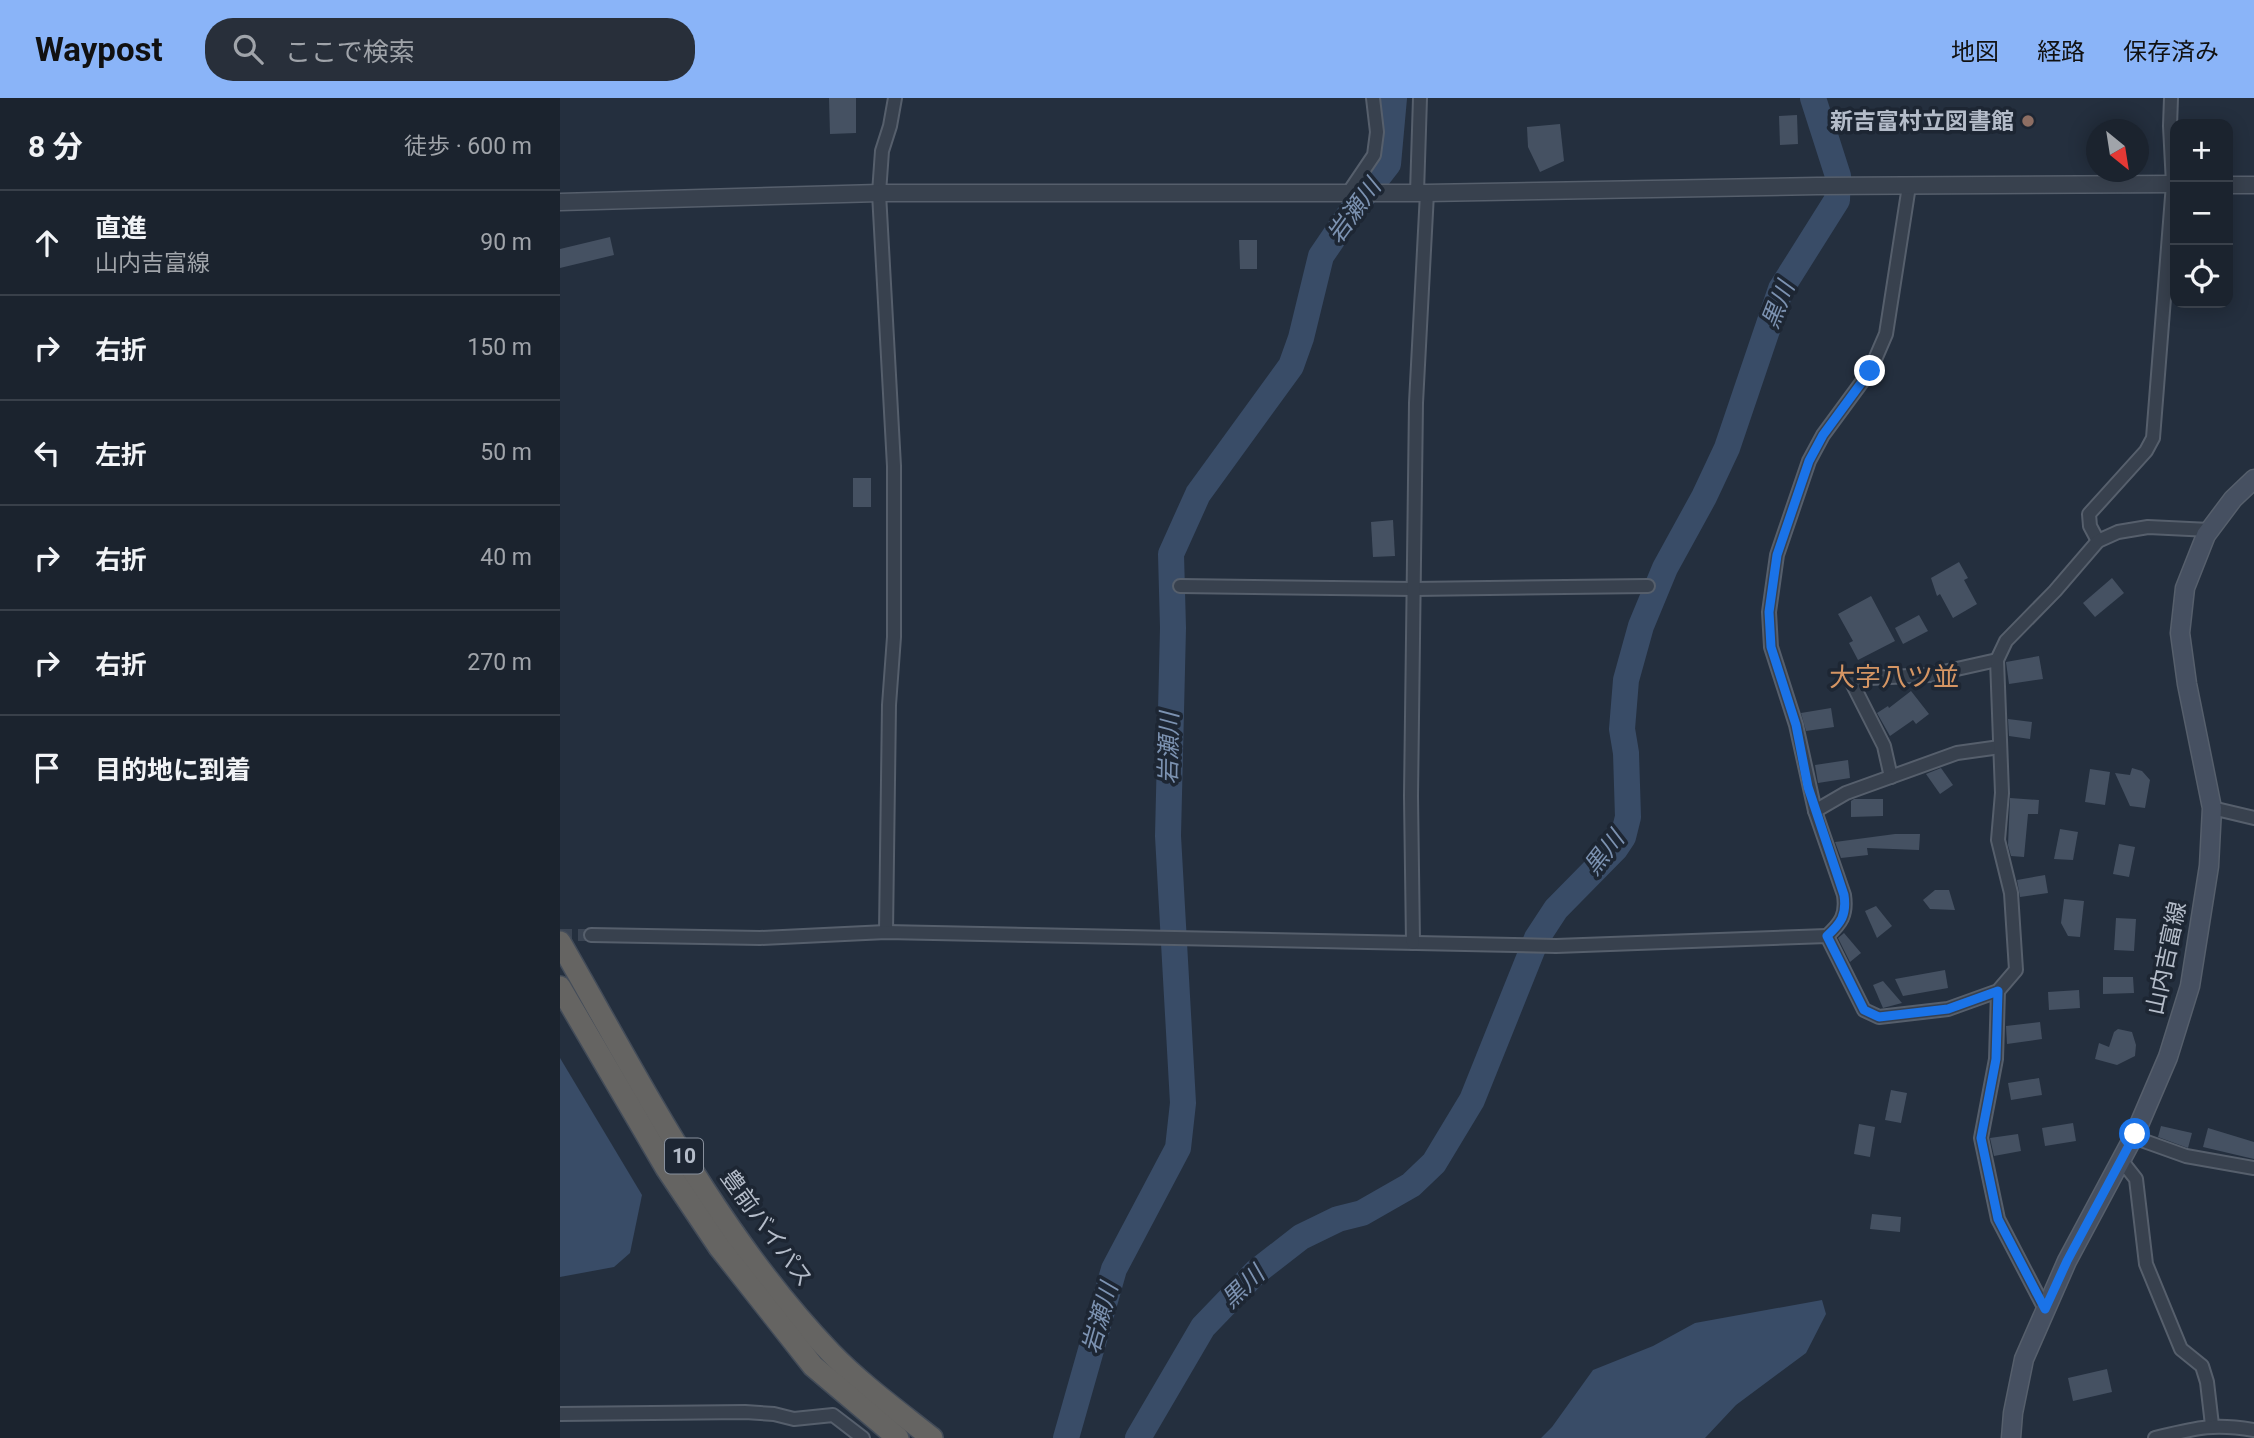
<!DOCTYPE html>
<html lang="ja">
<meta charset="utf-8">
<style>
:root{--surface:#1b232e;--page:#282f3a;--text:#f1f3f6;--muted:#a0a4aa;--line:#39404a;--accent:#8ab4f8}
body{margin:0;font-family:Roboto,"Noto Sans JP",sans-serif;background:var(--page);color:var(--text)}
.controls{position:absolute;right:21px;top:21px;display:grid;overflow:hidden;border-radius:14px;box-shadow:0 4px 18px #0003}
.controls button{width:63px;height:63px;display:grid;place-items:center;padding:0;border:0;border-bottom:2px solid var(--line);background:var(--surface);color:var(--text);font:35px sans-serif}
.compass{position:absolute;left:1526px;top:21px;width:63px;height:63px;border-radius:50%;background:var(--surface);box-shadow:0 4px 18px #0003;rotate:150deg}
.stop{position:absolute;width:21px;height:21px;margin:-16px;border:5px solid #1a73e8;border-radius:50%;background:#fff}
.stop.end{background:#1a73e8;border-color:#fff;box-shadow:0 2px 7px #0008}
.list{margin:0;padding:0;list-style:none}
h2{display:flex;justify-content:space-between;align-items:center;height:91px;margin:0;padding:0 28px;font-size:30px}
h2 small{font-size:23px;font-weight:400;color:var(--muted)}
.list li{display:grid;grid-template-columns:46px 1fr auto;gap:21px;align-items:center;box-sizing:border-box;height:105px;padding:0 28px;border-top:2px solid var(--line)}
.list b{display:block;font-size:26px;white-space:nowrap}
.list p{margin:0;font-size:23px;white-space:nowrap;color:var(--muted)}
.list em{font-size:23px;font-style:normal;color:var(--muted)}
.icon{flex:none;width:38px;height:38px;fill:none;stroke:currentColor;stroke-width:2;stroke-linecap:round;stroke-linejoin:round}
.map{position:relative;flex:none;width:1694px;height:1340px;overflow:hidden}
header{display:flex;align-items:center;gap:42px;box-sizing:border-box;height:98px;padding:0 35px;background:var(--accent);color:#111}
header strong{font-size:33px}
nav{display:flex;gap:38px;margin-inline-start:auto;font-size:24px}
.search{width:490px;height:63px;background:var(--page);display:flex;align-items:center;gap:18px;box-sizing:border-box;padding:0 24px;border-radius:28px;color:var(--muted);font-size:26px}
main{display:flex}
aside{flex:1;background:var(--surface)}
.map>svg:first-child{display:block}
</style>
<header>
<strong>Waypost</strong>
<div class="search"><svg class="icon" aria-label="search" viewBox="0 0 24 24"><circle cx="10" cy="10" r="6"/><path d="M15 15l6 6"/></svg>ここで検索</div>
<nav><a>地図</a><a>経路</a><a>保存済み</a></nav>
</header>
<main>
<aside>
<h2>8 分<small>徒歩 · 600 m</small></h2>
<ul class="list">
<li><svg class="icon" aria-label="ahead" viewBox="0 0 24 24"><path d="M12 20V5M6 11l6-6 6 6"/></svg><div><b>直進</b><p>山内吉富線</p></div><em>90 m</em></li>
<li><svg class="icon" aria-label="right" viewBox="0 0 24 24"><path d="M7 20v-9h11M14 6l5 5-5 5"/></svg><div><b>右折</b></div><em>150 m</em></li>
<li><svg class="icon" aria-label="left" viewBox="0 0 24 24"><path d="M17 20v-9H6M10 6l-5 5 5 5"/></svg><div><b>左折</b></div><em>50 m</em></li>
<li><svg class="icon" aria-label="right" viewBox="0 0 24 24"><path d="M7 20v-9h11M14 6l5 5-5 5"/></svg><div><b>右折</b></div><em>40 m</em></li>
<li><svg class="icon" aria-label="right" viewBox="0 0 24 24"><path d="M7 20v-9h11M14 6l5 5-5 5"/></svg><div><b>右折</b></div><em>270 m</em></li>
<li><svg class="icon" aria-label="arrive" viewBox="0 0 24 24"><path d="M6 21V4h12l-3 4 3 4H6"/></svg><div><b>目的地に到着</b></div></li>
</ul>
</aside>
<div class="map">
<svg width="1694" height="1340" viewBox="0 0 1694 1340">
<rect width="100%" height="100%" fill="#242f3e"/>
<g fill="#394c67">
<polygon points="0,960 82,1097 70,1155 54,1169 0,1179"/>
<polygon points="1262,1202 1266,1216 1246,1255 1176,1307 1145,1340 981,1340 992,1329 1033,1272 1093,1248 1135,1225"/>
</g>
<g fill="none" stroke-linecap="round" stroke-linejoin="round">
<g stroke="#394c67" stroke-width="26">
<polyline points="506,1340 554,1171 618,1050 623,1005 608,738 613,530 611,456 638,396 731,268 741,240 761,158 793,111 828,66 834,0"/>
<polyline points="578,1340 643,1229 696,1174 741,1139 778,1121 802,1115 851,1087 874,1065 912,1002 977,840 996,811 1055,751 1063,739 1068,719 1066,655 1062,631 1066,582 1081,528 1105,470 1144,399 1167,350 1221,191 1277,102 1278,78 1253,0"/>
</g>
</g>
<g fill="#455162">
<polygon points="269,0 296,0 296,35 270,36"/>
<polygon points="1237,17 1238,46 1220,47 1219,18"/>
<polygon points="1000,26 1004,63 980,74 968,49 967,29"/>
<polygon points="50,139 54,157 0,170 0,151"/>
<polygon points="679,142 697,142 697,171 680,171"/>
<rect x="293" y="380" width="18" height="29"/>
<polygon points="833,422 835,458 813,459 811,424"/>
<polygon points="1399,464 1408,480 1404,482 1417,506 1393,520 1380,496 1377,498 1371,480"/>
<polygon points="1552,480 1564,495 1535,519 1523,505"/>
<polygon points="1311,498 1335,543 1298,562 1289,545 1293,543 1278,516"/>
<polygon points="1359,517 1368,533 1343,546 1335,530"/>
<polygon points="1479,558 1483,581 1449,586 1446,564"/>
<polygon points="1351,593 1369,616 1356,626 1353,622 1330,638 1317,615 1328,608 1329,610"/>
<polygon points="1271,610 1274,629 1246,633 1241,615"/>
<polygon points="1448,621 1472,624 1470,641 1449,638"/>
<polygon points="1288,662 1290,680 1258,685 1255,667"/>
<polygon points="1381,670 1393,687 1380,696 1366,676"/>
<polygon points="1572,670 1582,673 1590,682 1585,710 1570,708 1555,675 1570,677"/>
<polygon points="1530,671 1550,674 1545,707 1525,704"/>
<polygon points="1450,700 1479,702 1478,716 1468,716 1464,759 1451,758 1448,747"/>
<polygon points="1294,701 1323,701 1323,718 1291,719 1291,703"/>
<polygon points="1500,731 1518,734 1513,762 1494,761"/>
<polygon points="1335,736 1360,736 1359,752 1307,750 1308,757 1281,760 1275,744"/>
<polygon points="1559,746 1575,749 1569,779 1553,776"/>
<polygon points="1485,777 1488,795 1460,799 1457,782"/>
<polygon points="1375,792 1389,792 1395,812 1370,811 1363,802"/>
<polygon points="1504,801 1524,803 1520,839 1508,838 1501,825"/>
<polygon points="1316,808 1332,828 1317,840 1305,813"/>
<polygon points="1556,820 1576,821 1574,853 1554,852"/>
<polygon points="1284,835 1301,855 1290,864 1278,840"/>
<polygon points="1385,872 1388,890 1343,898 1335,881"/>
<polygon points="1543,879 1573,879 1574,895 1543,896"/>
<polygon points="1323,883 1342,905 1323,910 1313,887"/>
<polygon points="1519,892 1520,910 1489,912 1488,894"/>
<polygon points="1480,924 1482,941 1447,946 1446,928"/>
<polygon points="1558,931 1572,934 1576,947 1575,958 1557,967 1535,961 1539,945 1549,949 1554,934"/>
<polygon points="1479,980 1482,997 1451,1002 1448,985"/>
<polygon points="1331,992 1347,995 1341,1025 1325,1022"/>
<polygon points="1513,1025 1516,1043 1485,1048 1482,1030"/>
<polygon points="1299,1026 1315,1029 1310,1059 1294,1056"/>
<polygon points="1601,1028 1632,1035 1628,1050 1598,1039"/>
<polygon points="1648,1030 1694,1044 1694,1061 1643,1049"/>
<polygon points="1458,1036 1461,1053 1434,1058 1430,1040"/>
<polygon points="1312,1116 1341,1119 1340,1134 1310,1131"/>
<polygon points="1547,1271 1552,1294 1513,1303 1508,1280"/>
</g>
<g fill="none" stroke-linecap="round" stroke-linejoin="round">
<polyline stroke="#3a4453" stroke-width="12" stroke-dasharray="12 6" stroke-linecap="butt" points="0,837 31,837"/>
<g stroke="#565f6c" stroke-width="16">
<g id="minor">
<polyline points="789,94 814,57 817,34 813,0"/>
<polyline points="857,95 860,0"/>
<polyline points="1538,443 1530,428 1529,416 1586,353 1593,340 1613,86 1610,28 1611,0"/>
<polyline points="620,488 854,491 1088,488"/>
<polyline points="1331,679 1324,648 1290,581 1370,577 1437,562"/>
<polyline points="1652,710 1694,720"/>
<polyline points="1255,713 1286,695 1397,655 1440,649"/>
<polyline points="326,834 329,607 334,539 334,368 319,95 322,53 330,28 335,0"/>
<polyline points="31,837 200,840 326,834 996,848 1267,838 1304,912 1319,919 1388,911 1438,893 1456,872 1451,795 1438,742 1442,695 1437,562 1446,543 1495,493 1538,443 1558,434 1588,429 1650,432"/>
<path d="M 1267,838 C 1281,825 1287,817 1284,797 L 1255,713 L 1236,627 L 1211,549 L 1209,514 L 1217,457 L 1249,363 L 1263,337 L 1310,273 L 1326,236 L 1349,88"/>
<polyline points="853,845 851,698 856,305 867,95"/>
<polyline points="1438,893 1436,961 1421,1040 1438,1121 1485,1211"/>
<polyline points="1573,1039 1626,1058 1694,1070"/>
<polyline points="1561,1062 1576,1081 1586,1166 1621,1251 1642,1268 1647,1284 1652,1327"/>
<polyline points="0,1316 185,1314 214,1316 234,1321 273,1317 303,1340"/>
<path d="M 1595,1340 C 1636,1330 1652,1325 1694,1332"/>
</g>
</g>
<g stroke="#565f6c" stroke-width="19">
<g id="tertiary">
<polyline points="1668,87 1694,87"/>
<polyline points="0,104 319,95 867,95 1257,88 1615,86"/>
</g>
</g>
<g stroke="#565f6c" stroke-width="21">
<polyline id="secondary" points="1451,1340 1453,1315 1464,1261 1507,1163 1575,1036 1608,959 1630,888 1649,768 1652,710 1627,586 1620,535 1625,490 1646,437 1673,401 1694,381"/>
</g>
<g stroke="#434c59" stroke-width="24">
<g id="trunk">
<path d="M 0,844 C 81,985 157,1136 271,1255 C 301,1286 338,1313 372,1340"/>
<polyline points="0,889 106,1070 159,1149 253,1268 338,1340"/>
</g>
</g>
<use href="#minor" stroke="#38414e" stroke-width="12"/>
<use href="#tertiary" stroke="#38414e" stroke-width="16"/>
<use href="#secondary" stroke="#465061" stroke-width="18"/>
<use href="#trunk" stroke="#656462" stroke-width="21"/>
</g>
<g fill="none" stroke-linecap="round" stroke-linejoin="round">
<path stroke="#1a73e8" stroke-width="9" d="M 1310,273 L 1263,337 L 1249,363 L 1217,457 L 1209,514 L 1211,549 L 1236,627 L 1248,689 L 1284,797 C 1287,817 1281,825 1267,838 L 1304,912 L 1319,919 L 1388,911 L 1438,893 L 1436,961 L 1421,1040 L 1438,1121 L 1485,1211 L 1507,1163 L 1575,1036"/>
</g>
<circle fill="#8d6e63" stroke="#1d2633" stroke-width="2.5" cx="1468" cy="23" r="7"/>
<g text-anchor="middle" stroke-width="7" stroke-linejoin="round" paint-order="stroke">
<rect fill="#1d2633" stroke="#878f9c" stroke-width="2" x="105" y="1040.5" width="38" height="35" rx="5"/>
<g font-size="21" font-weight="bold" fill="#b4bcc9">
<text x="124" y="1065">10</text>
</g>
<g font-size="23" font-weight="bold" fill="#b4bcc9" stroke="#1d2633" text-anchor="end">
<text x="1454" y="31">新吉富村立図書館</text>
</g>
<g font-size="23" fill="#b4bcc9" stroke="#1d2633">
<text transform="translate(1606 860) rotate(-78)" y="8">山内吉富線</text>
<text transform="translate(207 1130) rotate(54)" y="8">豊前バイパス</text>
</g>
<g font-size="24" font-style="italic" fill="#7c92b1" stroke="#1d2633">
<text transform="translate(794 113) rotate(-54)" y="8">岩瀬川</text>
<text transform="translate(1218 207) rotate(-68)" y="8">黒川</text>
<text transform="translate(609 650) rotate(-89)" y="8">岩瀬川</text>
<text transform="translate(1044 755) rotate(-52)" y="8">黒川</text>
<text transform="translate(683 1189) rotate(-44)" y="8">黒川</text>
<text transform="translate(540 1220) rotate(-74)" y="8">岩瀬川</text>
</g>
<g font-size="26" fill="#d59563" stroke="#1d2633">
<text x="1334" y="588">大字八ツ並</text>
</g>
</g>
</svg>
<div class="controls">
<button>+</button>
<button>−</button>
<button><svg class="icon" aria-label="locate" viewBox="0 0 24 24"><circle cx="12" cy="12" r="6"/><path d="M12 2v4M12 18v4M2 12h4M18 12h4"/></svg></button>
</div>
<svg class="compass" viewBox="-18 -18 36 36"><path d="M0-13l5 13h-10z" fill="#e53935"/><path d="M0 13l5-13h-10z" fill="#a0a4aa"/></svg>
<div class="stop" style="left:1575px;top:1036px"></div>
<div class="stop end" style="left:1310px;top:273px"></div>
</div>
</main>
